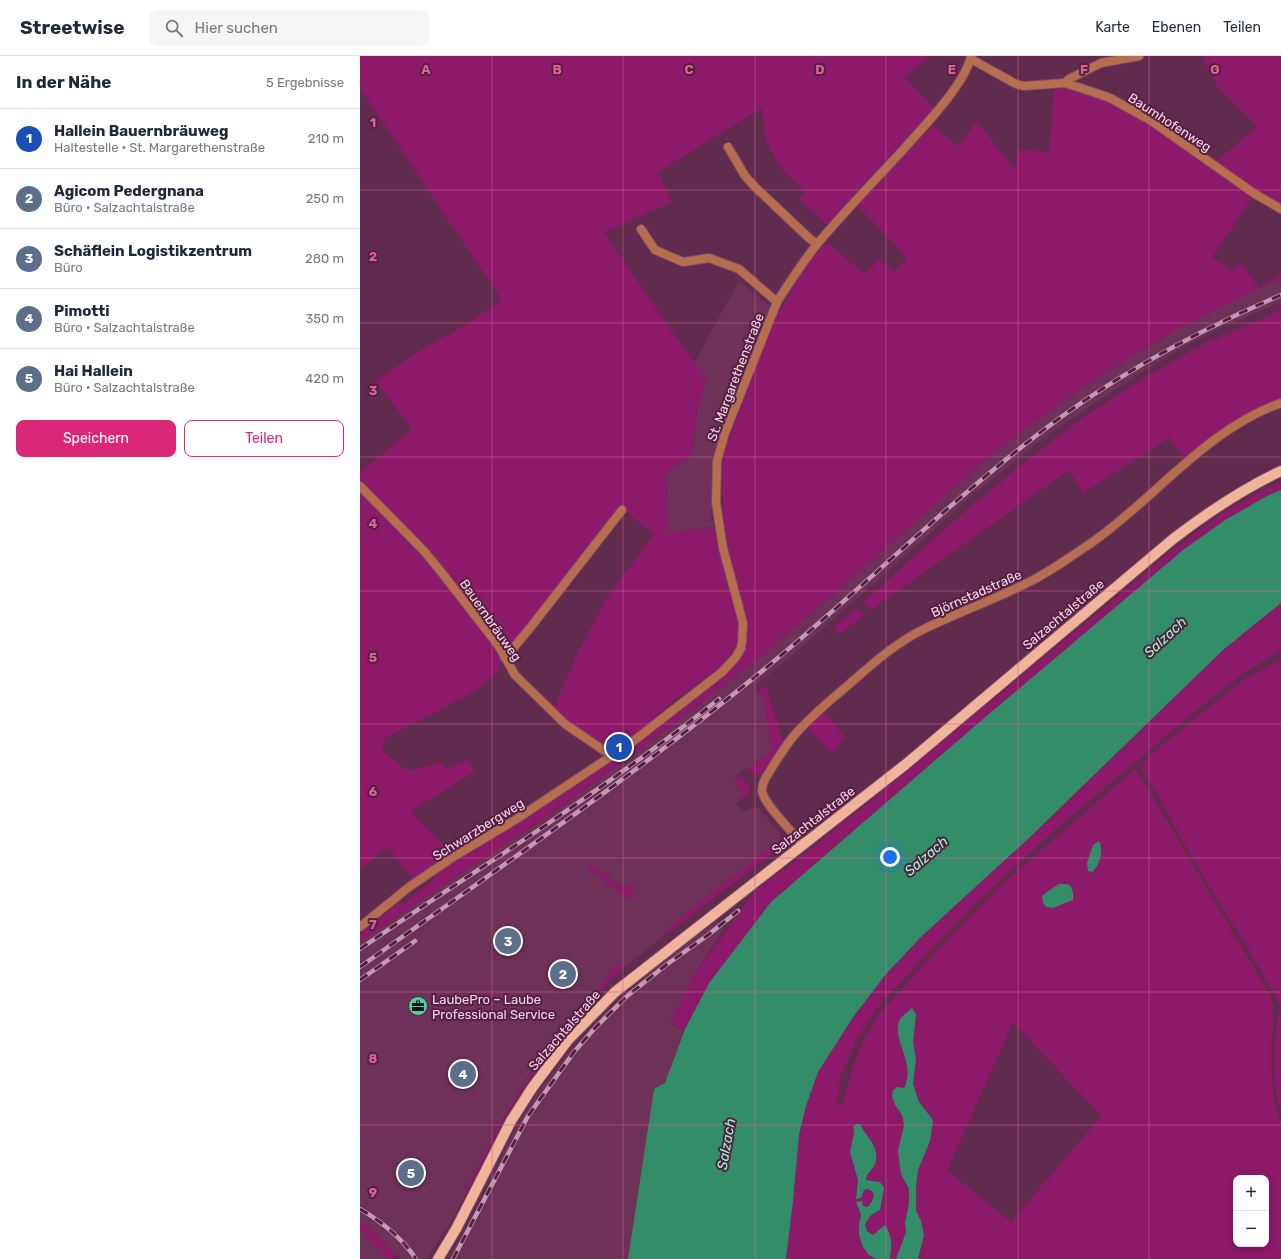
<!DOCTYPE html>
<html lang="de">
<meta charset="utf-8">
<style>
:root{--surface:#fff;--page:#f6f6f7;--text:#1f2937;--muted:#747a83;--line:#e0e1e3;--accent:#db2777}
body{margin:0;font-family:Rubik,sans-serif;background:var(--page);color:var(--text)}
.controls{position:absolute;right:12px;bottom:12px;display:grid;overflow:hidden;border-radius:8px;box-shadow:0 2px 6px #0003}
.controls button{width:36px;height:36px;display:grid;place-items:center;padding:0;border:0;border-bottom:1px solid var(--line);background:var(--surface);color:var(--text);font:20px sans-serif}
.you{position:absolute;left:530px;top:801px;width:14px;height:14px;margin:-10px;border:3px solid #fff;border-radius:50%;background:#1a73e8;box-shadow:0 0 0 6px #1a73e833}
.badge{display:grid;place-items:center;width:26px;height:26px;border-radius:50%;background:var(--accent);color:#fff;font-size:13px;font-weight:700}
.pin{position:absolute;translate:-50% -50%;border:2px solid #fff;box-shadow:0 1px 4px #0006}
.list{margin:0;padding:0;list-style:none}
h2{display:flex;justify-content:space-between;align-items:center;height:52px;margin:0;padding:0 16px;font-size:17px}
h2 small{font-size:13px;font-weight:400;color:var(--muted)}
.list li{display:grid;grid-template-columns:26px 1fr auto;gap:12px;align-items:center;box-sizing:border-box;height:60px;padding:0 16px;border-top:1px solid var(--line)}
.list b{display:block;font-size:15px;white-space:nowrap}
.list p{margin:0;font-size:13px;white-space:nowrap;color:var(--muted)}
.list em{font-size:13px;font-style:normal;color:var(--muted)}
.actions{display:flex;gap:8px;padding:12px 16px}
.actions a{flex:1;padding:9px 0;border:1px solid var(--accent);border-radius:8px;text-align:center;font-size:14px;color:var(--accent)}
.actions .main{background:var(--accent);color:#fff}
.icon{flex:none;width:22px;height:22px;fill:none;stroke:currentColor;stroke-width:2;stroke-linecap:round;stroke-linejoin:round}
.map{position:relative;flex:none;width:921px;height:1203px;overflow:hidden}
header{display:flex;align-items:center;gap:24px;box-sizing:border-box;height:56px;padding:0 20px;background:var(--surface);border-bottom:1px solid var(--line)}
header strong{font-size:19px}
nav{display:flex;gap:22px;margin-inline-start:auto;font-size:14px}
.search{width:280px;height:36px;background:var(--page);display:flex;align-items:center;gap:10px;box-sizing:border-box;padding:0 14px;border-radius:8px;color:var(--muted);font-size:15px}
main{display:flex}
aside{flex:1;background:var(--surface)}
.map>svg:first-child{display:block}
</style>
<header>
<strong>Streetwise</strong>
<div class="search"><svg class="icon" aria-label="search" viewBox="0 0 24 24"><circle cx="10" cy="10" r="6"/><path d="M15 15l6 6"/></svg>Hier suchen</div>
<nav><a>Karte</a><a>Ebenen</a><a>Teilen</a></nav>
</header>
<main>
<aside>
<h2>In der Nähe<small>5 Ergebnisse</small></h2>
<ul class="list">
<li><span class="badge" style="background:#1a4fb4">1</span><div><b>Hallein Bauernbräuweg</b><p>Haltestelle · St. Margarethenstraße</p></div><em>210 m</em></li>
<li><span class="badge" style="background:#5c6f8a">2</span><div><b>Agicom Pedergnana</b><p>Büro · Salzachtalstraße</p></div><em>250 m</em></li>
<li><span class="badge" style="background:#5c6f8a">3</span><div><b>Schäflein Logistikzentrum</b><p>Büro</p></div><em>280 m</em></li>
<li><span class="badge" style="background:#5c6f8a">4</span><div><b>Pimotti</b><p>Büro · Salzachtalstraße</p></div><em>350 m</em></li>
<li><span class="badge" style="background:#5c6f8a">5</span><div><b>Hai Hallein</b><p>Büro · Salzachtalstraße</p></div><em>420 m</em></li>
</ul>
<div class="actions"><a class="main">Speichern</a><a>Teilen</a></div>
</aside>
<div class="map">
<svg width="921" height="1203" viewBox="0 0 921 1203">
<rect width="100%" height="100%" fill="#612b4d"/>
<g fill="#6e3158">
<polygon points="921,224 921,246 867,269 821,292 771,323 686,380 603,447 535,509 429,602 395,629 395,635 403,638 412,694 389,713 382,714 374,725 383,737 379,745 376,747 383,756 394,751 400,753 420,777 418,785 313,867 301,882 260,915 228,946 196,985 161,1035 139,1074 92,1164 66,1203 40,1203 36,1198 32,1203 0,1203 0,886 77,833 182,764 290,686 348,642 417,587 421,580 429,577 631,399 674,366 723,332 767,303 818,273 899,232"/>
<polygon points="379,225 410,250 373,340 355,394 351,417 351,458 354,474 349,471 307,478 306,416 332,400 337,356 346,324 334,307"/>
<polygon points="357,865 364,873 333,920 309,968 324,975 305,1028 268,1203 88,1203 125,1136 153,1077 177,1037 209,996 244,958 306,903"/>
</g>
<g fill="#8c1969" fill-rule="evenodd">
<polygon points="0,0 569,0 544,22 574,52 467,169 439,143 445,135 420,111 405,83 402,52 298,116 312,146 244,177 346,324 337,356 332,400 306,416 307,478 350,471 354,474 366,524 377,559 379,571 376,588 371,597 359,612 305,651 281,674 258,690 249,692 241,688 210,667 194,651 218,596 247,541 294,478 261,452 186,545 181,555 147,595 144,593 0,425 0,418 2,414 52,374 16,325 59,295 102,271 142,244 0,33"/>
<polygon points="841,0 921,0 921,150 908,142 856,106 897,70 858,31"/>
<polygon points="694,33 710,33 735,39 792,68 893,141 852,201 873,216 880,206 899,232 921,218 921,224 899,232 818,273 767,303 723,332 674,366 631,399 429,577 421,580 417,587 348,642 290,686 182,764 77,833 0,886 0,878 37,848 44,847 73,824 76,818 198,742 279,688 364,621 380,604 385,596 388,572 386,562 372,514 363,459 362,410 368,383 414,265 447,208 467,186 505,219 518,203 534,216 547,202 497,150 573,69 598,90 617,65 655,114 658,93 689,96"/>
<path d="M 921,246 L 921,343 C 885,357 854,380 823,401 L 809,382 L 723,437 L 709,414 L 511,554 L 503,546 L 602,458 L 650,418 L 722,362 L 789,319 L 846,287 L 921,254 L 918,247 Z"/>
<polygon points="921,426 921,434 907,440 865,464 823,494 616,669 411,846 349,927 325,974 309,968 333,920 396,834 441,801 557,707 818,490 861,458 905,433"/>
<polygon points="0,435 61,494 138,594 141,603 139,615 116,635 25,682 22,695 48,715 82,706 86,714 107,703 115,715 50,756 91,796 52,823 28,791 0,814"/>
<path d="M 921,547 L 921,594 L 881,619 L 834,656 L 685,783 L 635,829 L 614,849 L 520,948 L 499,980 L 479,1022 L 480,1032 L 475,1050 L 483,1047 L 494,1007 L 503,985 L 517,961 L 554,919 L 638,832 L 775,713 L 797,748 L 911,941 C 915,955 913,970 912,984 C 911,1011 911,1040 921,1066 L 921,1203 L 558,1203 L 561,1189 L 561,1165 L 556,1155 L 556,1131 L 558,1114 L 563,1101 L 566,1055 L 559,1046 L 553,1027 L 556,1003 L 553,986 L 538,978 L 548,1010 L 547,1025 L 535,1049 L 542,1059 L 544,1069 L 541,1079 L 541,1118 L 549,1133 L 549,1147 L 545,1167 L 546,1176 L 536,1203 L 530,1203 L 532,1185 L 525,1169 C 520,1172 518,1176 513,1179 L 507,1175 L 505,1168 L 511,1159 L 520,1154 L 520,1126 L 506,1124 L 506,1121 L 509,1116 L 514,1089 L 507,1080 L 500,1068 L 496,1068 L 493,1071 L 494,1077 L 490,1096 L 498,1124 L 496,1143 L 501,1142 L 504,1134 L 507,1133 L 512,1135 L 514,1139 L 512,1145 L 508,1151 L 503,1150 L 497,1152 L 501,1159 L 499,1169 L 509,1199 L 516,1203 L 426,1203 L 433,1145 L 439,1079 L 446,1050 L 458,1016 L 494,960 L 526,918 L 562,880 L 669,782 L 863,594 ZM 653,966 L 741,1060 L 651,1166 L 587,1114 ZM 876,1122 L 906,1122 L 906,1188 L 876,1188 Z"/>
<polygon points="497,552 504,559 479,578 473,572"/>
<path d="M 921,603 L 921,951 C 881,877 832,807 794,732 L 785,719 L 782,711 L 784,706 L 789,700 L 833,664 L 885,623 Z"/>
<path d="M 405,630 L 407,633 L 422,683 L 423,688 L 400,719 C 395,720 390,718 389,713 L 412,694 L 403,638 L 395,635 L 402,631 Z"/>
<polygon points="463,657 466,658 485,681 472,698 447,672 461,658"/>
<path d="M 380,721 L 383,722 L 390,732 C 390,739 385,741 379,745 L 383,737 L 374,725 L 376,722 Z"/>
<path d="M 420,777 C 424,785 416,792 411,798 L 326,864 L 301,882 L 313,867 L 418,785 Z"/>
<polygon points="229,807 263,831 273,830 276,826 277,828 272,835 275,838 270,844 226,811"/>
<polygon points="260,907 261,912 260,915 228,946 196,985 168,1025 165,1024 225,944 228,946 254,911"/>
<path d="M 918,954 L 921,959 L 921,1055 C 910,1023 915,987 918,954 Z"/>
<polygon points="163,1028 165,1029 147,1058 107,1136 105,1135 137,1072"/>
<polygon points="0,1165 14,1176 36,1198 32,1203 28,1203 0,1174"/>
</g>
<g fill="#338d69">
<polygon points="921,434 921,547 863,594 669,782 562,880 526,918 494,960 458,1016 446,1050 439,1079 433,1145 426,1203 268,1203 294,1033 305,1027 325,973 349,927 411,846 616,669 823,494 865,464 907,440"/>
<path d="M 739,785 C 744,796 740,806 733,816 L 728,815 L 727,807 L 733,789 Z"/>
<polygon points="699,828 707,828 711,830 713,837 713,844 693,852 686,851 683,847 682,840 688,835"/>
<path d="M 552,952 L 556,958 L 553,986 L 556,1003 L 553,1028 L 559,1046 L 573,1064 L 570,1085 L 558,1114 L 556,1131 L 556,1155 L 561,1165 L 564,1179 L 558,1203 L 536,1203 L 546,1176 L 545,1167 L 549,1147 L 549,1133 L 541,1118 L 538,1095 L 544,1069 L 542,1059 L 535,1049 L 532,1040 L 533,1034 L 537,1031 L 544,1032 C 557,1007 530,983 540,963 C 543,959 548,956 552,952 Z"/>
<path d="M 496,1068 L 500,1068 C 506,1081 521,1091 515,1108 C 513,1114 506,1117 506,1124 L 512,1125 L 520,1126 L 524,1132 L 520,1154 L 511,1159 L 505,1168 L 507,1175 L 513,1179 C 518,1176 520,1172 525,1169 C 533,1183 532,1188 530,1203 L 516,1203 L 509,1199 L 503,1191 L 499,1179 L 499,1169 L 501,1159 L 496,1146 L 502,1145 L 503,1150 L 508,1151 L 512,1145 L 514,1139 L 512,1135 L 507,1133 L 504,1134 L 501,1142 L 496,1143 L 498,1124 L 490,1096 L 494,1077 L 493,1071 Z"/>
</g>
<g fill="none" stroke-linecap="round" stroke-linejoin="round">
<g stroke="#7c4a69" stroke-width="10">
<g id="minor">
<polyline points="611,3 656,28 664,30 705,27 733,36 750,42 790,64 895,138 921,153"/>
<polyline points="705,27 709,23 741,7 779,0"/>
<polyline points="368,91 385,120 395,131 450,183 457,188"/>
<polyline points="281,173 295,194 323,206 349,202 379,213 417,246"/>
<polyline points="0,430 64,495 82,517 138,589 155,619 205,668 252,700"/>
<polyline points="145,602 170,572 262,454"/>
<path d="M 443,789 C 433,776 405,750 402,735 C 402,731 403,727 405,723 C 415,707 425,689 438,675 C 453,659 469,645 486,631 C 510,610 535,587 564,573 C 599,556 636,543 671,525 C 693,514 713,499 734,485 C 796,441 847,373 921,347"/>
</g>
</g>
<g stroke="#7c4a69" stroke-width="10">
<path id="tertiary" d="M 0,871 L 49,831 L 93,801 L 155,764 L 271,687 L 362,616 L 376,601 L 381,592 L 382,585 L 383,567 L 363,492 L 356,447 L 357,405 L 365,377 L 417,246 C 431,224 446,200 464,180 C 489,151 516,123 542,95 C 562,72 605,29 611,0"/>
</g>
<g stroke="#7c4a69" stroke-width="12">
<path id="primary" d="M 78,1203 L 96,1173 L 151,1065 L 172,1032 L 208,984 L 255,936 L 546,708 L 813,483 C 847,457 882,433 921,415"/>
</g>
<use href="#minor" stroke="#b76e4e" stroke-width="8"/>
<use href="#tertiary" stroke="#b76e4e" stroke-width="8"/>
<use href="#primary" stroke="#f0b49b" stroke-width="10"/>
<g stroke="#c39ab2" stroke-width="4.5">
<g id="rail">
<path d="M 0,893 C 60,851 122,812 183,771 C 243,730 302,688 359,643"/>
<path d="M 0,911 C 137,813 277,718 407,611 C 499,536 583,451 677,379 C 752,321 835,276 921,239"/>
<polyline points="0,924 55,885"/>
<path d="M 0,1153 C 22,1166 41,1181 56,1203"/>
<polyline points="93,1203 168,1060 214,996 234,973 267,940 306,909 348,879 378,855"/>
</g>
</g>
<use href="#rail" stroke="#552042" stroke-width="3" stroke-dasharray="9" stroke-linecap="butt"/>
</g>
<path fill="none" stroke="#d76493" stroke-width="1" stroke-opacity="0.55" d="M 132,0 L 132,1203M 263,0 L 263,1203M 395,0 L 395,1203M 526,0 L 526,1203M 658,0 L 658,1203M 789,0 L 789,1203M 0,134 L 921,134M 0,267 L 921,267M 0,401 L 921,401M 0,535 L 921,535M 0,668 L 921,668M 0,802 L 921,802M 0,936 L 921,936M 0,1069 L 921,1069"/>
<defs>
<g id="office-disc" transform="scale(1)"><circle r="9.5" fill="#46d49e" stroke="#552042"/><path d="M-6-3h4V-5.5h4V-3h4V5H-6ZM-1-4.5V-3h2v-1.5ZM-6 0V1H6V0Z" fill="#111"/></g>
</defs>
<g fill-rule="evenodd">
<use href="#office-disc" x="58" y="950"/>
</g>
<g text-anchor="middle" stroke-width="4" stroke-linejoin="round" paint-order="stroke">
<g font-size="13" fill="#f7d5e8" stroke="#552042">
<text transform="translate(810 66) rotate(33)" y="5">Baumhofenweg</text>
<text transform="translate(375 321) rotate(-69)" y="5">St. Margarethenstraße</text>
<text transform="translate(616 537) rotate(-24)" y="5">Björnstadstraße</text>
<text transform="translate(703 558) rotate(-40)" y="5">Salzachtalstraße</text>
<text transform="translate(131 564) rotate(55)" y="5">Bauernbräuweg</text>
<text transform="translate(453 764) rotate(-38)" y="5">Salzachtalstraße</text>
<text transform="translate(118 773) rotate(-32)" y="5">Schwarzbergweg</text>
<text transform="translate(204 974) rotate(-49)" y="5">Salzachtalstraße</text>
</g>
<g font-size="13" fill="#f7d5e8" stroke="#552042" text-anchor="start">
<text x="72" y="948">LaubePro – Laube<tspan x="72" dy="15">Professional Service</tspan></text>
</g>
<g font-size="14" font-style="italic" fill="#92fccd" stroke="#552042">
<text transform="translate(805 581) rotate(-43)" y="5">Salzach</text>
<text transform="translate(566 800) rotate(-41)" y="5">Salzach</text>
<text transform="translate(366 1088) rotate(-80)" y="5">Salzach</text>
</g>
</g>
<g font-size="13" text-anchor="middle" font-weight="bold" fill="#d76493" stroke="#552042" stroke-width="4" stroke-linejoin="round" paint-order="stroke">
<text x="66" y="18">A</text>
<text x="197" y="18">B</text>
<text x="329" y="18">C</text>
<text x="460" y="18">D</text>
<text x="592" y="18">E</text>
<text x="724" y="18">F</text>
<text x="855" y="18">G</text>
<text x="13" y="71">1</text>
<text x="13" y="205">2</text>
<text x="13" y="339">3</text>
<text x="13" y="472">4</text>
<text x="13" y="606">5</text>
<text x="13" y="740">6</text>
<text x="13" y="873">7</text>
<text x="13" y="1007">8</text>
<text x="13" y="1141">9</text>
</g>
</svg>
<div class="controls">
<button>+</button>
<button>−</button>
</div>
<div class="you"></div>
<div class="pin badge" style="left:259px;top:691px;background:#1a4fb4">1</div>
<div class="pin badge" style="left:203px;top:918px;background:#5c6f8a">2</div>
<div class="pin badge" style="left:148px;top:885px;background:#5c6f8a">3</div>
<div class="pin badge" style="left:103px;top:1018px;background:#5c6f8a">4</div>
<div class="pin badge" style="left:51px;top:1117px;background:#5c6f8a">5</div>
</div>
</main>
